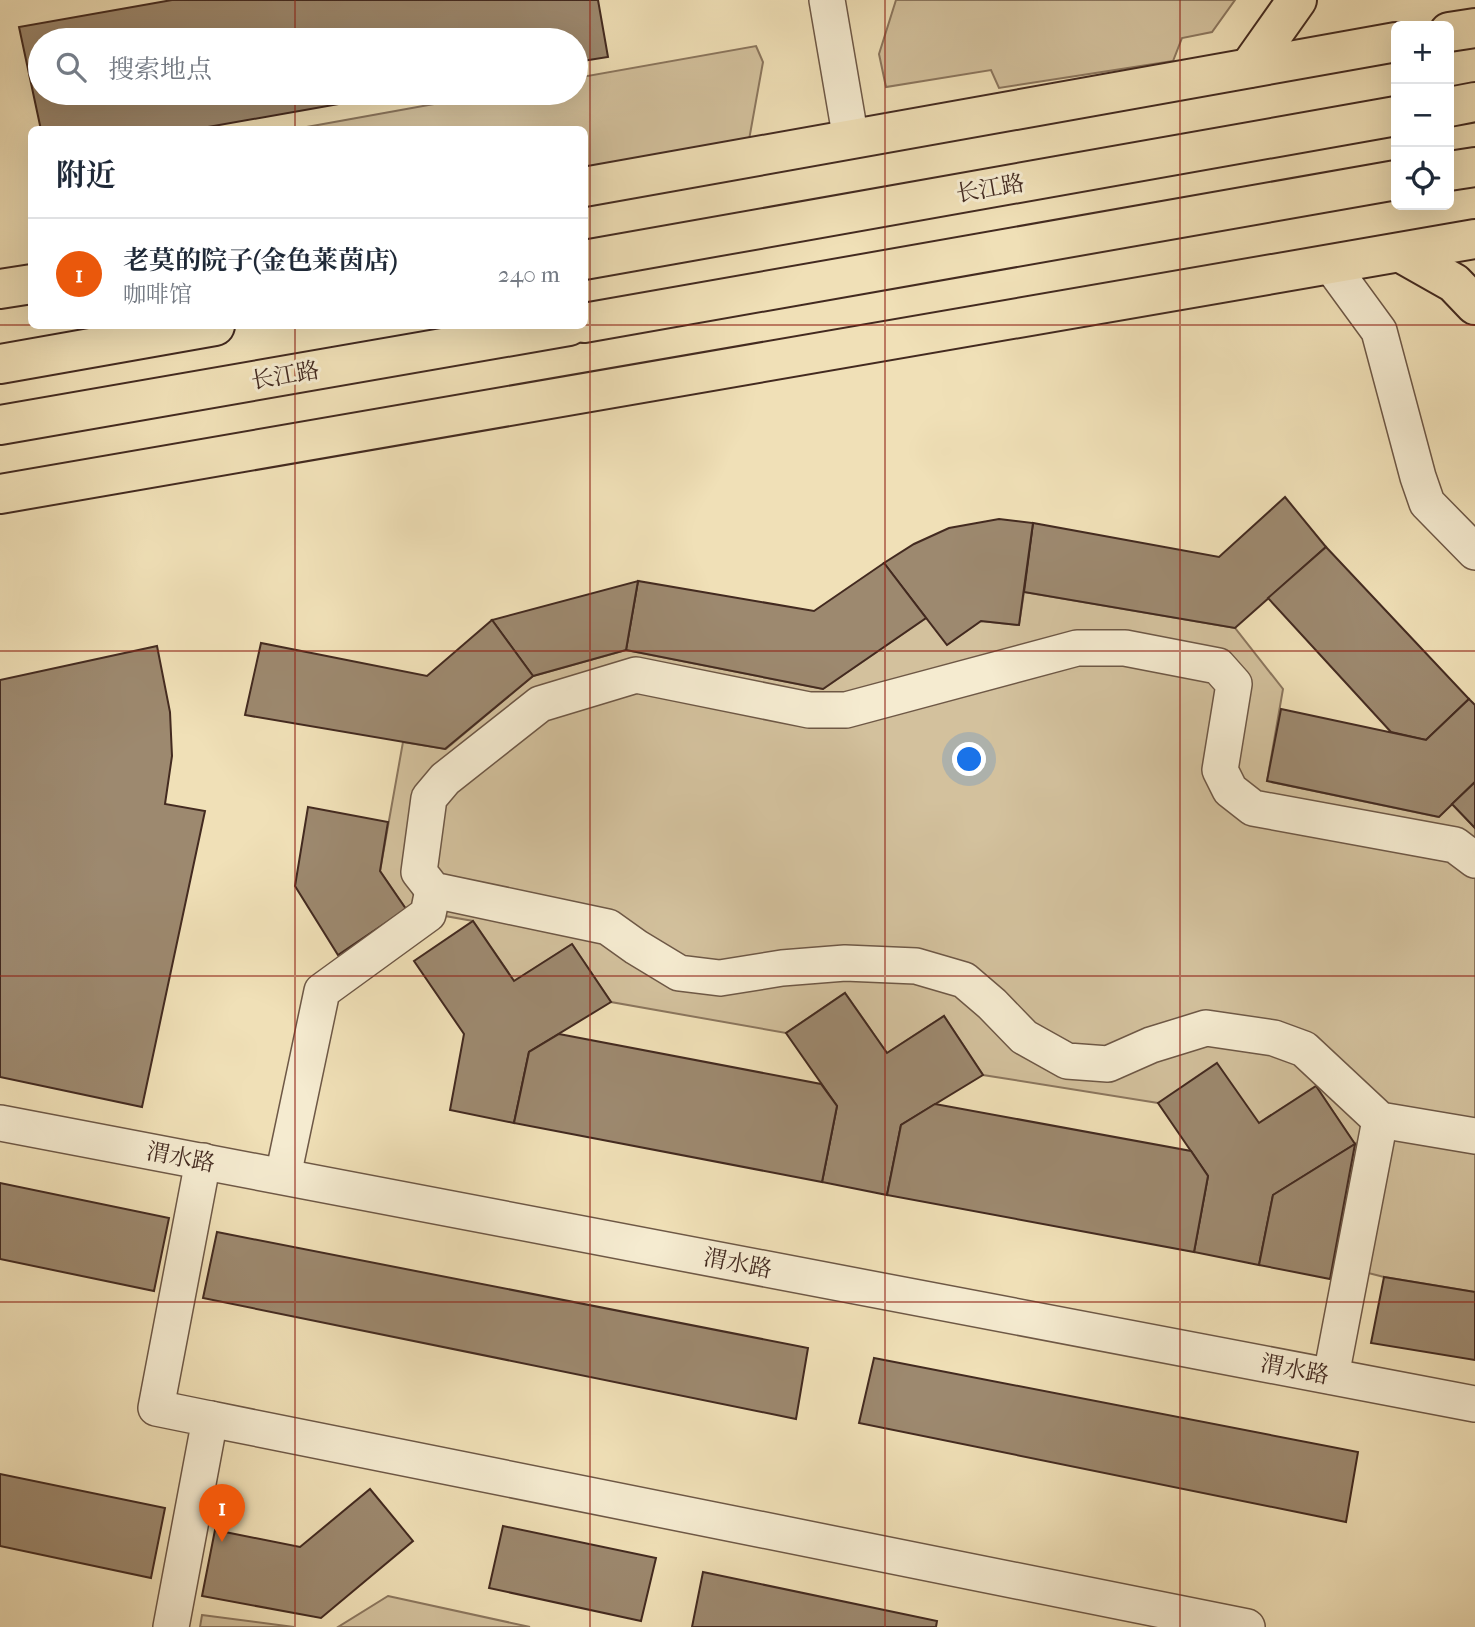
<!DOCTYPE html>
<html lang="zh">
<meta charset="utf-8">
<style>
:root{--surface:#fff;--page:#f2f2f3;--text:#1f2937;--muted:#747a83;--line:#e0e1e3;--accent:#ea580c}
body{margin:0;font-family:"IM FELL French Canon","Noto Serif SC",serif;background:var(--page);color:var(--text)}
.controls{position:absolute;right:21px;top:21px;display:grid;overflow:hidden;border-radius:10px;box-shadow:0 7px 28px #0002}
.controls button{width:63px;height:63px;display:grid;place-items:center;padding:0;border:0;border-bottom:2px solid var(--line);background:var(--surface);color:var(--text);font:35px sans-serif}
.you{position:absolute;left:970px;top:760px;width:24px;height:24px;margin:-18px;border:5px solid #fff;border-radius:50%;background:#1a73e8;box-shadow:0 0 0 10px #1a73e833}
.badge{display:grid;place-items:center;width:46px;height:46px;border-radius:50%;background:var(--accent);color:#fff;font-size:23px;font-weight:700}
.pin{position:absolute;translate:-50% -58px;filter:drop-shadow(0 2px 4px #0008)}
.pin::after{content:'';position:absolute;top:37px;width:24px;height:21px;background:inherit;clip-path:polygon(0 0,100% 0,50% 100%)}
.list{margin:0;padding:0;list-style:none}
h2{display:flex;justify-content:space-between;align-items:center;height:91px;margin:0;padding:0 28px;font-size:30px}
h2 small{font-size:23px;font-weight:400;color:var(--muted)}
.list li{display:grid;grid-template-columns:46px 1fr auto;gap:21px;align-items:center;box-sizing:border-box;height:112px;padding:0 28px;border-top:2px solid var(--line)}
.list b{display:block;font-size:26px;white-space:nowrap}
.list p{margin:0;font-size:23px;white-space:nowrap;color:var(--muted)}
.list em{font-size:23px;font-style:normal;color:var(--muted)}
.icon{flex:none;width:38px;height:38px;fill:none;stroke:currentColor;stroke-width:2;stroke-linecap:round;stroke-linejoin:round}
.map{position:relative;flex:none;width:1475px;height:1627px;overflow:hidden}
.search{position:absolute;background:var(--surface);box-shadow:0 7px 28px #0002;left:28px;top:28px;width:560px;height:77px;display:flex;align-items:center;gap:18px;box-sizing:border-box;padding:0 24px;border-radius:38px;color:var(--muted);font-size:26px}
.panel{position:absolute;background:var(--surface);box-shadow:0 7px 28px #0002;left:28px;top:126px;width:560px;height:203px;border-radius:10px}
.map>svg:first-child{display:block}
</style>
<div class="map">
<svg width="1475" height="1627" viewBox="0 0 1475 1627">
<rect width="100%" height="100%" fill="#f0e0b7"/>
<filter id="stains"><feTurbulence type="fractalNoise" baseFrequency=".00286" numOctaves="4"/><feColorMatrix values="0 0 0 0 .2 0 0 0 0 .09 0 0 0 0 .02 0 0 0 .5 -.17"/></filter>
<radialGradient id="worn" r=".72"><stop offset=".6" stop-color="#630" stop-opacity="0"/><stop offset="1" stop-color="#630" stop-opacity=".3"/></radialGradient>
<g fill="#d3c19d" stroke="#8b765e" stroke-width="2">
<polygon points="896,0 1235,0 1212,32 1182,38 1173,61 999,88 991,70 886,87 879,54"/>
<polygon points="756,46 763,62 749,140 585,168 584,130 290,130 495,93 576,93 576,78"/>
<polygon points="1024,592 1235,628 1283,689 1267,781 1438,817 1452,804 1475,828 1475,1292 1384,1277 1333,1264 1355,1145 1316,1086 1259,1123 1158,1103 983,1075 944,1016 887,1053 845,993 786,1033 611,1002 572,944 514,981 473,921 406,909 380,871 403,742 446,749 533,676 626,650 823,689 926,618 947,645 981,621 1019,625"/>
<polygon points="388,1596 530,1627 338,1627"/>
<polygon points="202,1615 294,1627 200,1627"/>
</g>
<g fill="#9d896f" stroke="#432a20" stroke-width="2">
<polygon points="172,0 598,0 608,57 576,62 576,40 40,40 40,93 401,93 191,130 41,130 19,27"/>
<polygon points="1285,497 1326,547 1235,628 1024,592 1033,523 1219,557"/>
<polygon points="999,519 1033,523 1019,625 981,621 947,645 884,563 914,544 949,528"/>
<polygon points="1326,547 1469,699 1426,740 1391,732 1268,598"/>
<polygon points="884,563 926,618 823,689 626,650 638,581 814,611"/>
<polygon points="638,581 626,650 533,676 492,620"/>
<polygon points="492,620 533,676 445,749 245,715 261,643 427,676"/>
<polygon points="157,646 170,712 172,756 165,804 205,811 142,1107 0,1077 0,680"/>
<polygon points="1469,699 1475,705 1475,782 1439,817 1267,781 1281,709 1426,740"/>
<polygon points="1475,782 1475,828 1452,804"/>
<polygon points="308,807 388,822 380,871 406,909 338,955 295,886"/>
<polygon points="473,921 514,981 572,944 611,1002 529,1052 514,1123 450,1110 464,1034 414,961"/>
<polygon points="845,993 887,1053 944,1016 983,1075 901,1125 887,1195 822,1182 837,1106 786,1033"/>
<polygon points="559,1034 821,1084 837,1106 822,1182 514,1123 529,1052"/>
<polygon points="1217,1063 1259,1123 1316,1086 1355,1144 1273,1195 1259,1265 1194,1252 1208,1176 1158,1103"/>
<polygon points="935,1104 1191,1151 1208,1176 1194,1252 887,1195 901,1125"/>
<polygon points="1355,1144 1330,1279 1259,1265 1273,1195"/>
<polygon points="0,1183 169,1218 154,1291 0,1259"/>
<polygon points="217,1232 808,1348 796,1419 203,1298"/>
<polygon points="1384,1277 1475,1292 1475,1360 1371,1343"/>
<polygon points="874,1358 1358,1452 1346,1522 859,1423"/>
<polygon points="0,1474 165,1508 151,1578 0,1546"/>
<polygon points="370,1489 413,1541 321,1618 202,1596 215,1530 300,1547"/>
<polygon points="503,1526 656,1558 641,1621 489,1588"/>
<polygon points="703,1572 937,1621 936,1627 692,1627"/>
</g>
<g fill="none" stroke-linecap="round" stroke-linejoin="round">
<g stroke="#6e5846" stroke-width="38">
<g id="minor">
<polyline points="827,0 851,140"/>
<polyline points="1330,264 1379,331 1418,477 1427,503 1475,552"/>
<polyline points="1475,860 1455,845 1253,808 1230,790 1220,770 1234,684 1218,666 1125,648 1077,648 846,710 809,710 636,675 540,704 445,779 429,798 419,872 433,890 608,927 636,947 679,973 720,978 782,968 845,963 916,966 964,980 992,1004 1024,1037 1067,1061 1108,1064 1151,1045 1206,1028 1274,1038 1304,1049 1380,1120 1475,1136"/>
<polyline points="0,1123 1475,1404"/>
<polyline points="283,1176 322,991 428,914 433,890"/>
<polyline points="1331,1376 1380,1120"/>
<polyline points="210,1419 1247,1627"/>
<polyline points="171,1627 210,1419 156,1408 203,1161"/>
</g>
</g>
<g stroke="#432a20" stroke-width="42">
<g id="major">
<polyline points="1449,32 1475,28"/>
<polyline points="1249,68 1297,0"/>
<polyline points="1449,107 1475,102"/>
<polyline points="1449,171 1475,167"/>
<polyline points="584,187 1396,42"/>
<polyline points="1401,253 1454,283 1475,305"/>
<polyline points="584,260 1396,116"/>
<polyline points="0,289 32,284"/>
<polyline points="584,323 1396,180"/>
<polyline points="0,364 215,326"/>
<polyline points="0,425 569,326"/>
<polyline points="0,494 1475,239"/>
</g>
</g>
<use href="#minor" stroke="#f5ebd0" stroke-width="35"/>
<use href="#major" stroke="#f0e0b7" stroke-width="38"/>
</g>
<path fill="none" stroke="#8f2418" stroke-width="2" stroke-opacity="0.55" d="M 295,0 L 295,40M 590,0 L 590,1627M 885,0 L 885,1627M 1180,0 L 1180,1627M 295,93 L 295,130M 0,325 L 32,325M 584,325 L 1475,325M 295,326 L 295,1627M 0,651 L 1475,651M 0,976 L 1475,976M 0,1302 L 1475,1302"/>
<g text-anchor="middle" stroke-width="6" stroke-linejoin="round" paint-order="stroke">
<g font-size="23" fill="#432a20" stroke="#f5ebd0">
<text transform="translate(990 188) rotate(-10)" y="8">长江路</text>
<text transform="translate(285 375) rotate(-10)" y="8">长江路</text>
<text transform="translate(181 1157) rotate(11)" y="8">渭水路</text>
<text transform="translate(738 1263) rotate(11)" y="8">渭水路</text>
<text transform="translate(1295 1369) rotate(11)" y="8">渭水路</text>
</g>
</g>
<rect width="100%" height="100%" filter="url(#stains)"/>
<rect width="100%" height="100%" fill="url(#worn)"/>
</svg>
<div class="controls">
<button>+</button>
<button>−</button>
<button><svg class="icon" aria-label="locate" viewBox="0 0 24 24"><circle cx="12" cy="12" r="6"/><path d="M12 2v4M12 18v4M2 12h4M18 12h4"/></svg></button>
</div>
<div class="you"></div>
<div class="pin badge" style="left:222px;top:1542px">1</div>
<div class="search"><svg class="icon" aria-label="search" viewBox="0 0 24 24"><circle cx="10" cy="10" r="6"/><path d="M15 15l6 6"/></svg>搜索地点</div>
<section class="panel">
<h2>附近<small></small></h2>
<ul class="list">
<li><span class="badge">1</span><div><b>老莫的院子(金色莱茵店)</b><p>咖啡馆</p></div><em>240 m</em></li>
</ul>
</section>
</div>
